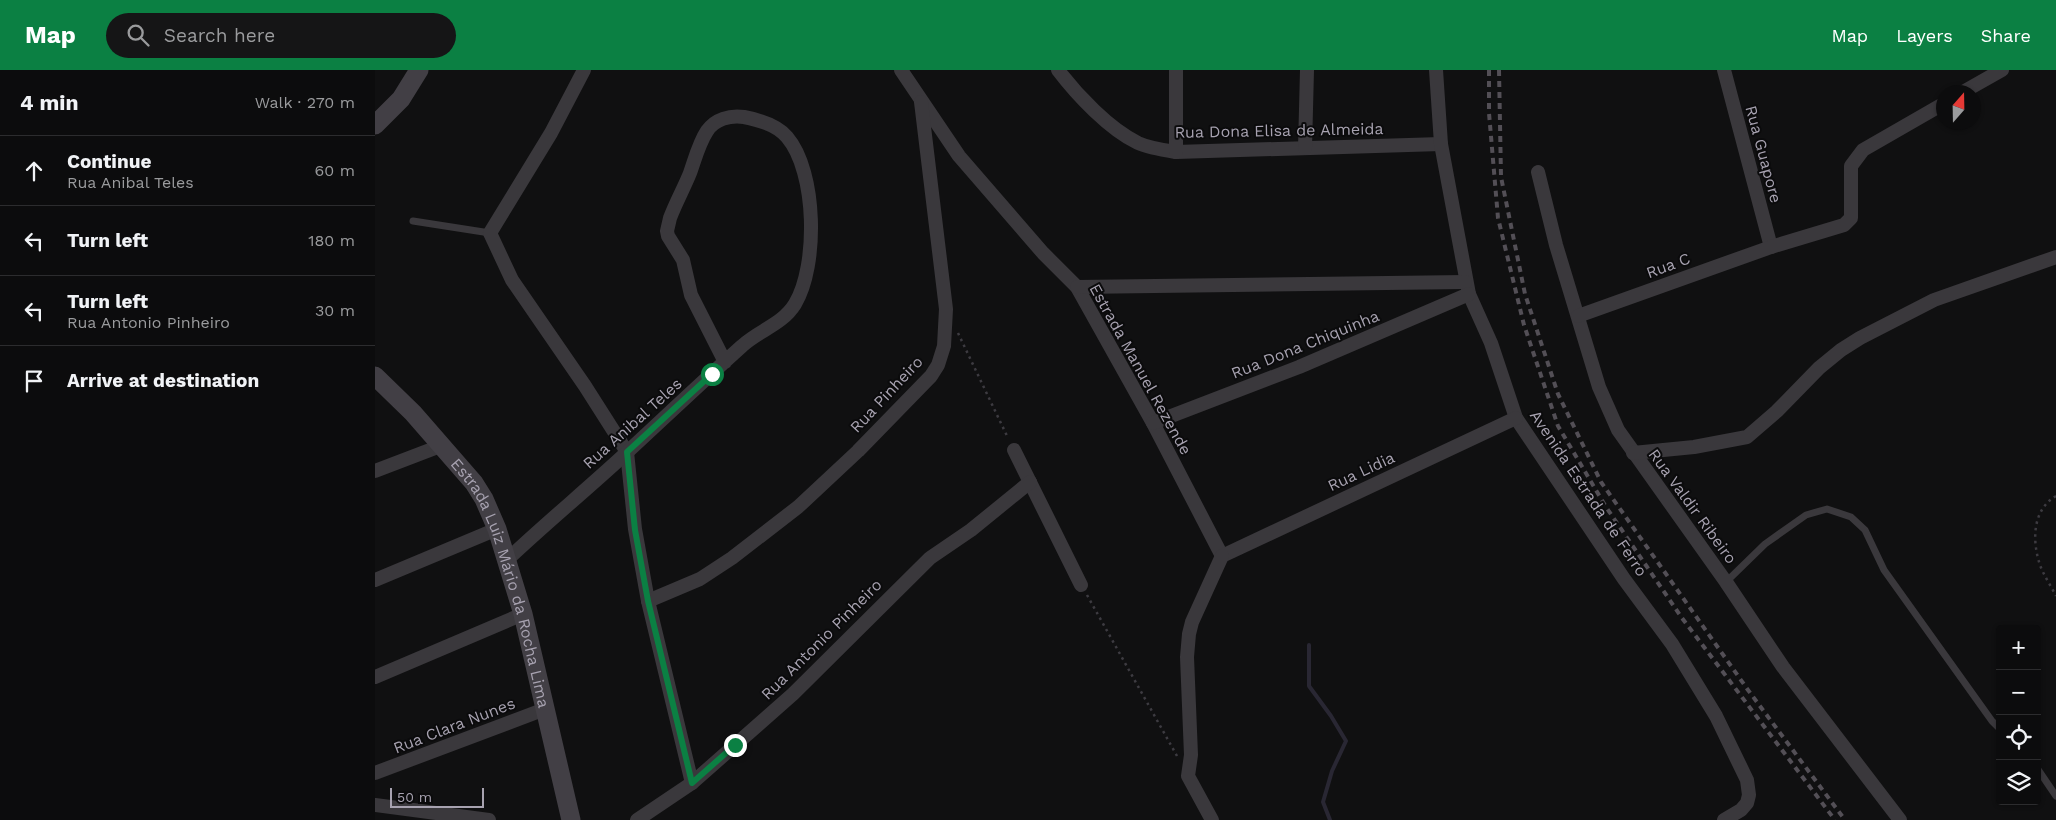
<!DOCTYPE html>
<meta charset="utf-8">
<style>
:root{--surface:#0c0c0d;--page:#151516;--text:#f1f3f6;--muted:#9a9b9d;--line:#2c2c2e;--accent:#0b8043}
body{margin:0;font-family:"Work Sans",sans-serif;background:var(--page);color:var(--text)}
.controls{position:absolute;right:15px;bottom:15px;display:grid;overflow:hidden;border-radius:5px;box-shadow:0 1px 4px #0004}
.controls button{width:45px;height:45px;display:grid;place-items:center;padding:0;border:0;border-bottom:1px solid var(--line);background:var(--surface);color:var(--text);font:25px sans-serif}
.compass{position:absolute;left:1561px;top:15px;width:45px;height:45px;border-radius:50%;background:var(--surface);box-shadow:0 1px 4px #0004;rotate:20deg}
.scale{position:absolute;left:15px;bottom:12px;width:94px;box-sizing:border-box;padding-left:5px;border:2px solid #a7a2b0;border-top:0;font-size:14px;line-height:18px;white-space:nowrap;color:#a7a2b0;-webkit-text-stroke:4px #0b0b0c;paint-order:stroke}
.stop{position:absolute;width:15px;height:15px;margin:-11px;border:4px solid #0b8043;border-radius:50%;background:#fff}
.stop.end{background:#0b8043;border-color:#fff;box-shadow:0 1px 5px #0008}
.list{margin:0;padding:0;list-style:none}
h2{display:flex;justify-content:space-between;align-items:center;height:65px;margin:0;padding:0 20px;font-size:21px}
h2 small{font-size:16px;font-weight:400;color:var(--muted)}
.list li{display:grid;grid-template-columns:32px 1fr auto;gap:15px;align-items:center;box-sizing:border-box;height:70px;padding:0 20px;border-top:1px solid var(--line)}
.list b{display:block;font-size:19px;white-space:nowrap}
.list p{margin:0;font-size:16px;white-space:nowrap;color:var(--muted)}
.list em{font-size:16px;font-style:normal;color:var(--muted)}
.icon{flex:none;width:28px;height:28px;fill:none;stroke:currentColor;stroke-width:2;stroke-linecap:round;stroke-linejoin:round}
.map{position:relative;flex:none;width:1681px;height:750px;overflow:hidden}
header{display:flex;align-items:center;gap:30px;box-sizing:border-box;height:70px;padding:0 25px;background:var(--accent);color:#fff}
header strong{font-size:24px}
nav{display:flex;gap:28px;margin-inline-start:auto;font-size:18px}
.search{width:350px;height:45px;background:var(--page);display:flex;align-items:center;gap:12px;box-sizing:border-box;padding:0 18px;border-radius:28px;color:var(--muted);font-size:19px}
main{display:flex}
aside{flex:1;background:var(--surface)}
.map>svg:first-child{display:block}
</style>
<header>
<strong>Map</strong>
<div class="search"><svg class="icon" aria-label="search" viewBox="0 0 24 24"><circle cx="10" cy="10" r="6"/><path d="M15 15l6 6"/></svg>Search here</div>
<nav><a>Map</a><a>Layers</a><a>Share</a></nav>
</header>
<main>
<aside>
<h2>4 min<small>Walk · 270 m</small></h2>
<ul class="list">
<li><svg class="icon" aria-label="ahead" viewBox="0 0 24 24"><path d="M12 20V5M6 11l6-6 6 6"/></svg><div><b>Continue</b><p>Rua Anibal Teles</p></div><em>60 m</em></li>
<li><svg class="icon" aria-label="left" viewBox="0 0 24 24"><path d="M17 20v-9H6M10 6l-5 5 5 5"/></svg><div><b>Turn left</b></div><em>180 m</em></li>
<li><svg class="icon" aria-label="left" viewBox="0 0 24 24"><path d="M17 20v-9H6M10 6l-5 5 5 5"/></svg><div><b>Turn left</b><p>Rua Antonio Pinheiro</p></div><em>30 m</em></li>
<li><svg class="icon" aria-label="arrive" viewBox="0 0 24 24"><path d="M6 21V4h12l-3 4 3 4H6"/></svg><div><b>Arrive at destination</b></div></li>
</ul>
</aside>
<div class="map">
<svg width="1681" height="750" viewBox="0 0 1681 750">
<rect width="100%" height="100%" fill="#101011"/>
<g fill="none" stroke-linecap="round" stroke-linejoin="round">
<polyline stroke="#292733" stroke-width="4" points="934,575 934,616 956,646 971,671 957,701 948,732 955,750"/>
<g stroke="#3d3b41" stroke-width="2.5" stroke-dasharray="2.5 4" stroke-linecap="butt">
<polyline points="583,263 633,368"/>
<path d="M 1681,426 C 1657,440 1657,471 1665,495 C 1669,506 1676,516 1681,526"/>
<polyline points="712,525 802,686"/>
</g>
<g stroke="#3a383c" stroke-width="7">
<polyline points="38,151 115,163"/>
<polyline points="1351,512 1390,474 1431,445 1452,439 1476,447 1490,460 1509,500 1617,651 1625,659"/>
<polyline points="1662,698 1681,726"/>
</g>
<g stroke="#3a383c" stroke-width="14">
<polyline points="209,0 176,63 115,163 137,210 210,316 252,382 260,459 273,531 317,713"/>
<polyline points="526,0 584,86 668,183 702,217 778,353 847,486"/>
<path d="M 683,0 C 702,25 734,59 763,73 C 774,78 788,80 801,82 L 1066,74"/>
<polyline points="1061,0 1066,74 1094,224 1116,273 1141,348 1249,509 1297,574 1341,646 1372,710 1374,725 1372,733 1366,740 1349,750"/>
<polyline points="1349,0 1396,177"/>
<polyline points="1588,22 1627,0"/>
<polyline points="930,78 932,0"/>
<polyline points="801,82 801,0"/>
<polyline points="1163,102 1181,175 1224,317 1243,360 1351,512 1408,597 1525,750"/>
<polyline points="702,217 1090,212"/>
<polyline points="1203,246 1396,177 1469,155 1476,148 1476,96 1488,80 1568,34"/>
<polyline points="778,353 924,297 1094,224"/>
<polyline points="639,380 706,515"/>
<polyline points="1258,383 1319,377 1372,367 1402,341 1444,298 1466,280 1485,268 1559,230 1681,187"/>
<polyline points="0,401 68,375"/>
<polyline points="847,486 1141,348"/>
<path d="M 133,489 C 170,454 210,421 248,386 C 288,349 327,312 367,276 C 384,260 407,255 420,234 C 443,196 442,102 412,67 C 402,55 385,50 369,47 C 355,45 340,49 332,61 C 324,73 320,89 315,103 C 309,118 301,132 295,148 L 292,161 L 293,166 L 308,190 L 316,225 L 350,292"/>
<polyline points="0,510 122,459"/>
<polyline points="273,531 325,509 357,488 423,437 483,381 556,306 563,295 569,276 571,239 546,32"/>
<polyline points="0,607 148,544"/>
<polyline points="0,703 170,639"/>
<polyline points="0,735 114,750"/>
<polyline points="262,750 317,713 418,624 555,488 596,460 655,412"/>
<polyline points="837,750 813,706 816,685 812,587 814,564 817,552 847,486"/>
</g>
<g stroke="#423f45" stroke-width="19">
<polyline points="0,55 26,29 44,0"/>
<path id="s1" d="M 0,306 L 38,343 L 99,413 L 109,429 L 122,459 L 148,544 L 196,750"/>
</g>
<g stroke="#534f56" stroke-width="4" stroke-dasharray="6 5" stroke-linecap="butt">
<polyline points="1114,0 1114,43 1123,148 1149,255 1183,356 1231,437 1307,548 1460,750"/>
<polyline points="1124,0 1126,107 1150,224 1183,324 1226,412 1373,620 1470,750"/>
</g>
</g>
<g fill="none" stroke-linecap="round" stroke-linejoin="round">
<polyline stroke="#0b8043" stroke-width="6" points="337,304 252,382 260,460 273,531 317,713 360,675"/>
</g>
<g text-anchor="middle" stroke-width="4" stroke-linejoin="round" paint-order="stroke">
<g font-size="16" fill="#a7a2b0" stroke="#0b0b0c">
<text transform="translate(904 60) rotate(-1)" y="6">Rua Dona Elisa de Almeida</text>
<text transform="translate(1389 84) rotate(75)" y="6">Rua Guapore</text>
<text transform="translate(1293 195) rotate(-20)" y="6">Rua C</text>
<text transform="translate(930 274) rotate(-22)" y="6">Rua Dona Chiquinha</text>
<text transform="translate(766 299) rotate(61)" y="6">Estrada Manuel Rezende</text>
<text transform="translate(511 324) rotate(-47)" y="6">Rua Pinheiro</text>
<text transform="translate(257 353) rotate(-42)" y="6">Rua Anibal Teles</text>
<text transform="translate(986 401) rotate(-25)" y="6">Rua Lidia</text>
<text transform="translate(1214 423) rotate(56)" y="6">Avenida Estrada de Ferro</text>
<text transform="translate(1318 436) rotate(54)" y="6">Rua Valdir Ribeiro</text>
<text dy="6" stroke="none"><textPath href="#s1" startOffset="249">Estrada Luiz Mário da Rocha Lima</textPath></text>
<text transform="translate(446 569) rotate(-45)" y="6">Rua Antonio Pinheiro</text>
<text transform="translate(79 655) rotate(-21)" y="6">Rua Clara Nunes</text>
</g>
</g>
</svg>
<div class="controls">
<button>+</button>
<button>−</button>
<button><svg class="icon" aria-label="locate" viewBox="0 0 24 24"><circle cx="12" cy="12" r="6"/><path d="M12 2v4M12 18v4M2 12h4M18 12h4"/></svg></button>
<button><svg class="icon" aria-label="layers" viewBox="0 0 24 24"><path d="M12 4l9 5-9 5-9-5zM3 14l9 5 9-5"/></svg></button>
</div>
<svg class="compass" viewBox="-18 -18 36 36"><path d="M0-13l5 13h-10z" fill="#e53935"/><path d="M0 13l5-13h-10z" fill="#9a9b9d"/></svg>
<div class="scale">50 m</div>
<div class="stop" style="left:337px;top:304px"></div>
<div class="stop end" style="left:360px;top:675px"></div>
</div>
</main>
